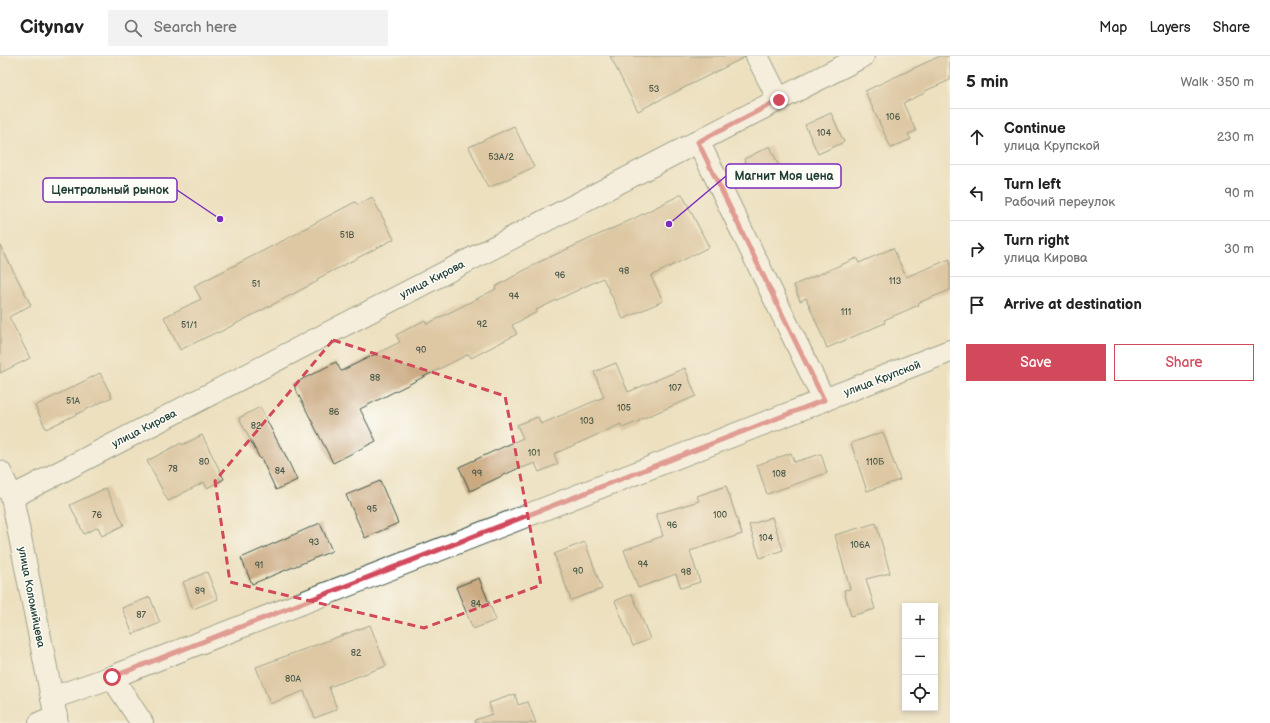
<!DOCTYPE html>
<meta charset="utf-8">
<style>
:root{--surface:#fff;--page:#f2f2f2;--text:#222;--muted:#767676;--line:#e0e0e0;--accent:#d1495b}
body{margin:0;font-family:"Balsamiq Sans",sans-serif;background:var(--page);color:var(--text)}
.controls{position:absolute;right:12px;bottom:12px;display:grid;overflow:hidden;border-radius:0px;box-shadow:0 2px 6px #0003}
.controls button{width:36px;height:36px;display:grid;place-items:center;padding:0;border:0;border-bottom:1px solid var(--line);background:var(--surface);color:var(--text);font:20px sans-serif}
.stop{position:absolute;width:12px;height:12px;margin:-9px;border:3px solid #d1495b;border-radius:50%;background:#fff}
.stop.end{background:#d1495b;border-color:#fff;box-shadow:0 1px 4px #0008}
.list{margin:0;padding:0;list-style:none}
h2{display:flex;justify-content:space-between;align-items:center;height:52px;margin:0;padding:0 16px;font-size:17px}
h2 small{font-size:13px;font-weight:400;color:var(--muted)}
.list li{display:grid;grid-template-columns:26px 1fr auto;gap:12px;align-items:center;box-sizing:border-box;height:56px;padding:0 16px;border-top:1px solid var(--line)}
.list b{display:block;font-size:15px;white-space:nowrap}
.list p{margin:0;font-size:13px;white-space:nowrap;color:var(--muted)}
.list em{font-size:13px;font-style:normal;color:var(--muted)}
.actions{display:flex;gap:8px;padding:12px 16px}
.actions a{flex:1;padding:9px 0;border:1px solid var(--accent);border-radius:0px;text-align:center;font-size:14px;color:var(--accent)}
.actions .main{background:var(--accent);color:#fff}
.icon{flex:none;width:22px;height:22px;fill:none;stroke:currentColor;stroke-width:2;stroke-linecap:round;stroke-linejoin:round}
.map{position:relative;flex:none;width:950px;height:667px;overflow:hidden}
header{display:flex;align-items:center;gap:24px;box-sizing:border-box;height:56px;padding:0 20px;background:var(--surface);border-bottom:1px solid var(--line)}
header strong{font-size:19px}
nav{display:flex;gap:22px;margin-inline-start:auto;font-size:14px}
.search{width:280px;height:36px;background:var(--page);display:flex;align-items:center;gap:10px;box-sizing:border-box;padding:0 14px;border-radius:0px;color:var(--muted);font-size:15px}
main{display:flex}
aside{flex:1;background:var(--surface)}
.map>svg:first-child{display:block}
</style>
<header>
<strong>Citynav</strong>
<div class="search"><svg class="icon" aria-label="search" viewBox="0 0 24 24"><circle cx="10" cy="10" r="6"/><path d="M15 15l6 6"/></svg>Search here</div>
<nav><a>Map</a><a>Layers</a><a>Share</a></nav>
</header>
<main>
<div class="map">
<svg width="950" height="667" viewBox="0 0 950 667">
<rect width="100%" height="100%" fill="#fdfcf7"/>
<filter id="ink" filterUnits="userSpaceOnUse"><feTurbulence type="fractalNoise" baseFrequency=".025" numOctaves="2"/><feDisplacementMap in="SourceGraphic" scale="8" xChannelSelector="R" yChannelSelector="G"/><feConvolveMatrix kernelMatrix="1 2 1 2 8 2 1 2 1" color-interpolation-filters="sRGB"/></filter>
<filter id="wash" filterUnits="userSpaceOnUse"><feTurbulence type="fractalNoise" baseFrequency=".012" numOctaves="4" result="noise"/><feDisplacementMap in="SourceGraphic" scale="16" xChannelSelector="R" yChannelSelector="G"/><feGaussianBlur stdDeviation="0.9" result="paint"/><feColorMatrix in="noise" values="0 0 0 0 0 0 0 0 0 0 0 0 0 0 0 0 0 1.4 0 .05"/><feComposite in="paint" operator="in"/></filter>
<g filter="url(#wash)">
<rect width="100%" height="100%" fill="#ece0bf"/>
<g id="blocks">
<g fill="#cbaa82">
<polygon points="610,0 745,0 745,1 638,55"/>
<polygon points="940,0 950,0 950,24 925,35 925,37 903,47 916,75 908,78 911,83 891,92 865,35"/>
<polygon points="831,57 844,86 818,98 805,69"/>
<polygon points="514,70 534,111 488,132 469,91"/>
<polygon points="770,90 780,113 754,125 744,103"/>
<polygon points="682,138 709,191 651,220 663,245 623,263 603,222 536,254 537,256 512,269 517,278 471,302 469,298 360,353 376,385 333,407 293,328 336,306 341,315 400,286 396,279 425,264 427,268 496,233 495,231 537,207 633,163"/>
<polygon points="372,141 394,183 317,223 318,225 218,277 217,276 180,294 164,261 201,243 194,230 300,176 300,175 355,146 358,149"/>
<polygon points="0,189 31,249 9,261 30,302 0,317"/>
<polygon points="893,192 906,221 950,203 950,234 918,247 919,249 884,264 885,267 827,292 806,242 800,245 794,229 857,202 859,207"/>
<polygon points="616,307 628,336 685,312 696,340 639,364 640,365 622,372 621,368 554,398 558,408 539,416 535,407 522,412 521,411 470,435 459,411 523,382 517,369 538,361 541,368 604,341 594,316"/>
<polygon points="100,317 112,341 46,373 35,350"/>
<polygon points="260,351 283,396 284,396 297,424 276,434 261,402 260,403 239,362"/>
<polygon points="883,376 900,424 867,435 851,387"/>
<polygon points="202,379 224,423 207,432 204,426 168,445 147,405 181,387 182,389"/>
<polygon points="791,397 794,406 821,398 827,417 767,438 757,409"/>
<polygon points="380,425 398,467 365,482 346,439"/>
<polygon points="726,430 742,478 690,495 700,526 681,532 676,518 638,532 624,494 663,480 656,458 699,445 697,440"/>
<polygon points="106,432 124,469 102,480 98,471 84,478 70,449"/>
<polygon points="772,461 783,494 760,502 749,469"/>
<polygon points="320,467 332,495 252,528 241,502"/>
<polygon points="876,467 890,517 866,523 875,553 851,560 844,534 850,533 835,479"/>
<polygon points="585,486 602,533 571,544 554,498"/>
<polygon points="207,516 218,543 193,553 183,526"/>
<polygon points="479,522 496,564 473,573 456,531"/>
<polygon points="632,538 650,583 633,590 615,545"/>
<polygon points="150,541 160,567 133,578 122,552"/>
<polygon points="370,569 386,610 329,631 337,653 315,662 304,635 270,648 256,611"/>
<polygon points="515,638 518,649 528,646 536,667 475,667 475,664 492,658 489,647"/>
</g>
</g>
</g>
<g filter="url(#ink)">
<use href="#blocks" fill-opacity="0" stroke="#3e5549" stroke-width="1"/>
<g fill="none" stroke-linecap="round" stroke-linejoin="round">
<g stroke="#3e5549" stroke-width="24">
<g id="minor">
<polyline points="757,0 779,44"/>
<polyline points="698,85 824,344"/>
<polyline points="12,441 863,0"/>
<polyline points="112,621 142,667"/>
<polyline points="52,642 112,621 950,295"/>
<polyline points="40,667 56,660"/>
</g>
</g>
<g stroke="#3e5549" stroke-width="24">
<polyline id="major" points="0,416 12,441 57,667"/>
</g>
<use href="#minor" stroke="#fff" stroke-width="22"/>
<use href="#major" stroke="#fff" stroke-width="22"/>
</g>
</g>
<g fill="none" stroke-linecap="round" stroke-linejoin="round" filter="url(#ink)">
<polyline stroke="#d1495b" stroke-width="5" points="112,621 824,344 698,86 779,44"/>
</g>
<path d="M0 0H950V667H0ZM 333,284 L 505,340 L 541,529 L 424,572 L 230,526 L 215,425 Z" fill="#ece0bf" fill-opacity=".55" fill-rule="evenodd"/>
<path fill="none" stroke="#d1495b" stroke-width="3" stroke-dasharray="8 5" stroke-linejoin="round" d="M 333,284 L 505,340 L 541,529 L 424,572 L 230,526 L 215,425 Z"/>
<g text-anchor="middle" stroke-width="3" stroke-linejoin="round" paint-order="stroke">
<g font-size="9" fill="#4a5848">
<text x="654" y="36">53</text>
<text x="893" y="64">106</text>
<text x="824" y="80">104</text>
<text x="501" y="104">53А/2</text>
<text x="347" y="182">51В</text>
<text x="624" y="218">98</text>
<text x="560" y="222">96</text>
<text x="895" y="228">113</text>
<text x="256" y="231">51</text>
<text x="514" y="243">94</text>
<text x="846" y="259">111</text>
<text x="482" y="271">92</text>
<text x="189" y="272">51/1</text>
<text x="421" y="297">90</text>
<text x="375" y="325">88</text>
<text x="675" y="335">107</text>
<text x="73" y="348">51А</text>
<text x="624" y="355">105</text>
<text x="334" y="359">86</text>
<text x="587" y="368">103</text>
<text x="256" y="373">82</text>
<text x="534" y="400">101</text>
<text x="204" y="409">80</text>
<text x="875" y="409">110Б</text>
<text x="173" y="416">78</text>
<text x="280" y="418">84</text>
<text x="477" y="420">99</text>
<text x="779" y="421">108</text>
<text x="372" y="456">95</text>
<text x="97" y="462">76</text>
<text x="720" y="462">100</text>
<text x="672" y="472">96</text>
<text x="766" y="485">104</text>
<text x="314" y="489">93</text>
<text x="860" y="492">106А</text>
<text x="643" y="511">94</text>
<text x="259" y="512">91</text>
<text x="578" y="518">90</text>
<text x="686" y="519">98</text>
<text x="200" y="538">89</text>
<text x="476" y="551">84</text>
<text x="141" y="562">87</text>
<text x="356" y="600">82</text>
<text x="293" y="626">80А</text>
</g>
<g font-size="11" fill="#1f3d34" stroke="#fdfcf7">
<text transform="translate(432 223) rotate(-27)" y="4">улица Кирова</text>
<text transform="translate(882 322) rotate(-21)" y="4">улица Крупской</text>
<text transform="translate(144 372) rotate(-27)" y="4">улица Кирова</text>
<text transform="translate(32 541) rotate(79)" y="4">улица Коломийцева</text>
</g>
</g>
<path fill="none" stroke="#7b2cbf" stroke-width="1.5" d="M669 168L726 120M220 163L177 134"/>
<g fill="#7b2cbf" stroke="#fdfcf7" stroke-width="1.5">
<circle cx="669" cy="168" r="4"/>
<circle cx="220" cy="163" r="4"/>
</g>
<g fill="#fdfcf7" stroke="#7b2cbf" stroke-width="1.5">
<rect x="726" y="108" width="115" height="24" rx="4"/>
<rect x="43" y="122" width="134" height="24" rx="4"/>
</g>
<g font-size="12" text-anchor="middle" font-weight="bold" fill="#1f3d34">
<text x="784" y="124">Магнит Моя цена</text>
<text x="110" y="138">Центральный рынок</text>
</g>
</svg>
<div class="controls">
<button>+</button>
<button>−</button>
<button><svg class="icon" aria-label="locate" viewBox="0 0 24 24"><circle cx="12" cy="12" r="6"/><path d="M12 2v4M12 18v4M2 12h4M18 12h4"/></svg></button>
</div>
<div class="stop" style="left:112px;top:621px"></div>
<div class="stop end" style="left:779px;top:44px"></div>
</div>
<aside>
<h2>5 min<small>Walk · 350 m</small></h2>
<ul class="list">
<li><svg class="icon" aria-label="ahead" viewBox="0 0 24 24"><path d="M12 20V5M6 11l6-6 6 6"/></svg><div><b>Continue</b><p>улица Крупской</p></div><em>230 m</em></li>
<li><svg class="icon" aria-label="left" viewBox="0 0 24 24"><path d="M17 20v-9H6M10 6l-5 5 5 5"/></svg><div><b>Turn left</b><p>Рабочий переулок</p></div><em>90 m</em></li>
<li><svg class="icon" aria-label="right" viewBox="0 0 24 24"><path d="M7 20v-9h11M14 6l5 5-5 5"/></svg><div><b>Turn right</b><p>улица Кирова</p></div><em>30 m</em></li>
<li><svg class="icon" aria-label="arrive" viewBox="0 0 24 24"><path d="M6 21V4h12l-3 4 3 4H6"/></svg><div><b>Arrive at destination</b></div></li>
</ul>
<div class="actions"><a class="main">Save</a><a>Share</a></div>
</aside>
</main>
